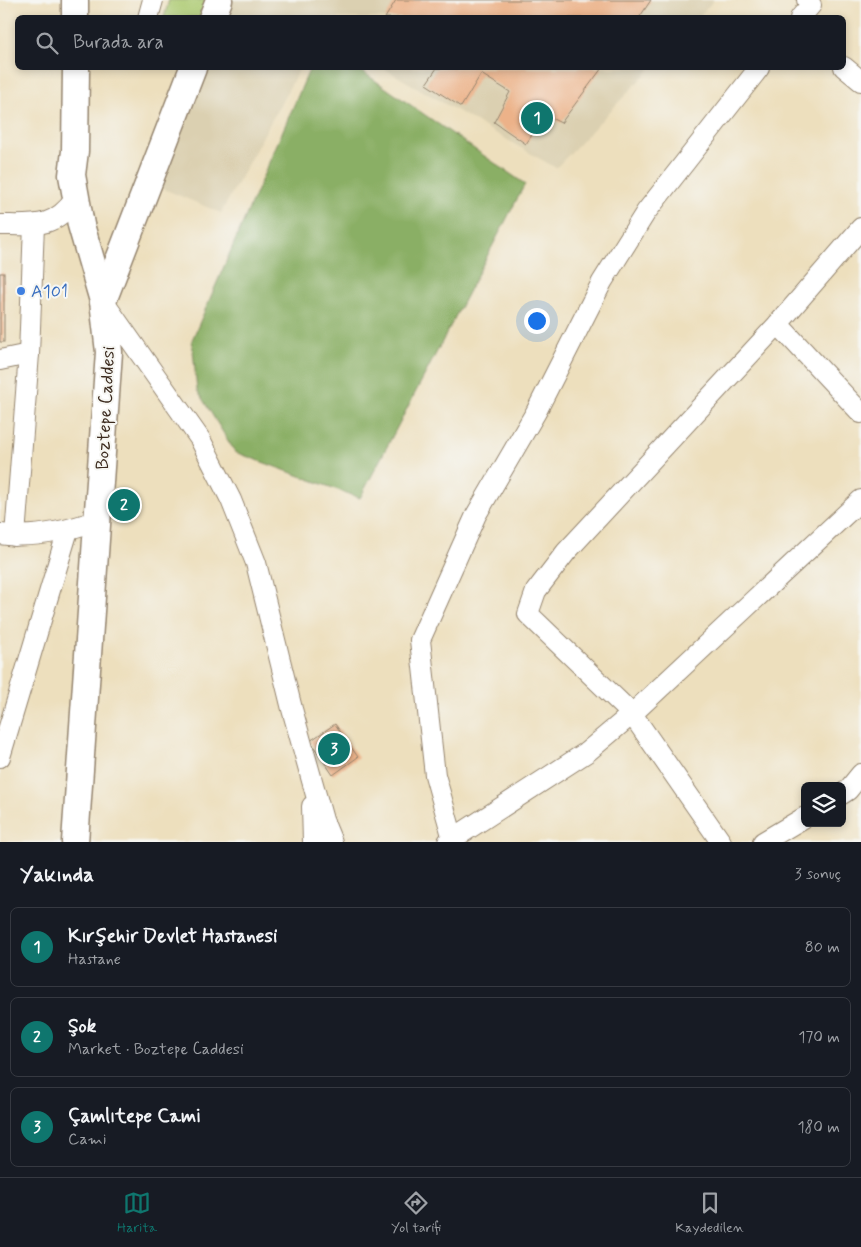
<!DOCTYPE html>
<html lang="tr">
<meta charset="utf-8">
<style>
:root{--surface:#171b24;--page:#242831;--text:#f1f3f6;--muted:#9ea1a6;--line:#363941;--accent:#0f766e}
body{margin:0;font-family:Mynerve,sans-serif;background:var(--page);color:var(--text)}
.controls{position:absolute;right:15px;bottom:15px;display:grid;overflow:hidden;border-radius:8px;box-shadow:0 2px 8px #0003}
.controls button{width:45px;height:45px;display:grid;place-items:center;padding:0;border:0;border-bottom:1px solid var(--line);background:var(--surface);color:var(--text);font:25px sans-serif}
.you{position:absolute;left:536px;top:320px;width:18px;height:18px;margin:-12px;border:4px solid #fff;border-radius:50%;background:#1a73e8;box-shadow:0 0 0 8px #1a73e833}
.badge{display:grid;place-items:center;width:32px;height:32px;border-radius:50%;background:var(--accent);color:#fff;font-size:16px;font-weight:700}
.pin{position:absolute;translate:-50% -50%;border:2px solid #fff;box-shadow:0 1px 5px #0006}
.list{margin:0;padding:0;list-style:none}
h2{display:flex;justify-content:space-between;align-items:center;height:65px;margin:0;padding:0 20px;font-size:21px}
h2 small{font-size:16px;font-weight:400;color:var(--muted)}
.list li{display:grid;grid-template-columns:32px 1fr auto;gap:15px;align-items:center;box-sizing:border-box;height:80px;margin:0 10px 10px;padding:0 10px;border:1px solid var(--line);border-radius:8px}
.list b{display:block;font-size:19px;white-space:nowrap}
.list p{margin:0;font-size:16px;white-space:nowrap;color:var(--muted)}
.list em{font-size:16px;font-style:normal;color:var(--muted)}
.icon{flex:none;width:28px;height:28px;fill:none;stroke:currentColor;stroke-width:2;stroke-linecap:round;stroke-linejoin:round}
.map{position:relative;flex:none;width:861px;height:842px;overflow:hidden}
.search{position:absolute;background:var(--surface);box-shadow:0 2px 8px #0003;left:15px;right:15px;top:15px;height:55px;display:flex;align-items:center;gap:12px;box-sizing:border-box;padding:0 18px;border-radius:8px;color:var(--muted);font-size:19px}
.sheet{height:335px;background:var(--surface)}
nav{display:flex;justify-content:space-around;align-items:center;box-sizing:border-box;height:70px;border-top:1px solid var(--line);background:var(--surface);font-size:14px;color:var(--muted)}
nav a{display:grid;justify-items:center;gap:2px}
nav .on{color:var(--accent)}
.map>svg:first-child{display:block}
</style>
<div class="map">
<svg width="861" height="842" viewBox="0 0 861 842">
<rect width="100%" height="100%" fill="#f6f6f2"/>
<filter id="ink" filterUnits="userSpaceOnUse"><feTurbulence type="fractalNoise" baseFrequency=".02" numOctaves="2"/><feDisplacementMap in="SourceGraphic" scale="10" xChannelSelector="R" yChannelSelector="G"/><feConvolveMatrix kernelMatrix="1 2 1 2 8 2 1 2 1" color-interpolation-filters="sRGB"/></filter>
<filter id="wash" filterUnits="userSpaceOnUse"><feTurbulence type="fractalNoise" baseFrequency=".0096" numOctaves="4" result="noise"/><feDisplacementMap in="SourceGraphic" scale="20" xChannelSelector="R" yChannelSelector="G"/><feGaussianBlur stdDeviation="1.12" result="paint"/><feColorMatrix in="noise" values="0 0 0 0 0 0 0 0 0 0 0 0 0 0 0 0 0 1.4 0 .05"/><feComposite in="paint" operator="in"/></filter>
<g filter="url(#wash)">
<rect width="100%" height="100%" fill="#eddfbd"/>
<g fill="#dbd0b1">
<polygon points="231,0 714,0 698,18 224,18"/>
<polygon points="205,68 300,68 221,213 159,187"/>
<polygon points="383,68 651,68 556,168"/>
</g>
<polygon fill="#adcb73" stroke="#747a48" points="169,0 206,0 200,17 164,18"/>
<polygon fill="#8aaf65" stroke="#626c42" points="310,68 357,68 525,184 360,498 235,452 197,390 192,340"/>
<g id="blocks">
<g fill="#ecb289">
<polygon points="396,0 651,0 639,18 385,18"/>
<polygon points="437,68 602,68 561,123 545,115 526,144 494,122 510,92 481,74 461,107 426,84"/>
<rect x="0" y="273" width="4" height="69"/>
<polygon points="335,724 358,757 333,775 310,741"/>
</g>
</g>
</g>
<g filter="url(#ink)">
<use href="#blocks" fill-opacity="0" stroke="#94846e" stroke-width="1"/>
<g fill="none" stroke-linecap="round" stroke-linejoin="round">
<g stroke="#94846e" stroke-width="22">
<g id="minor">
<polyline points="148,18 153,0"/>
<polyline points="800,18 811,5 807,0"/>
<polyline points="844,67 861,81"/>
<path d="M 0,225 C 33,225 54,229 75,199"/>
<polyline points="861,228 778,324 861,413"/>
<polyline points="103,301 200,439 231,500 256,563 292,709 323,820 332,842"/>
<polyline points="0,360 29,354"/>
<path d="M 0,534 C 33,539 67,531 98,520"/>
<polyline points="15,536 29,354 34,225"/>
<polyline points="0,757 68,530"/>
<polyline points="842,794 848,790 861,774"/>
<polyline points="312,806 313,842"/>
<polyline points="453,839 435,775 420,640 476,515 536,412 602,282 646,212 759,68"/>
<polyline points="448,842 587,752 632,714 861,500"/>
<polyline points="721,842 632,714 528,614 536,591 566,552 778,324"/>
<polyline points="763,842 805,817"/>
</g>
</g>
<g stroke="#94846e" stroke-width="29">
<g id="major">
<polyline points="75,0 75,18"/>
<polyline points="212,18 219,0"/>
<polyline points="103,301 193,68"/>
<polyline points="75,842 109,352 103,301 81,225 72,175 75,151 76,68"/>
</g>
</g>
<use href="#minor" stroke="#fff" stroke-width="20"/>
<use href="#major" stroke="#fff" stroke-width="26"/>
</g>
</g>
<circle fill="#3f7fe0" stroke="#f6f6f2" stroke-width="2" cx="21" cy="291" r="5"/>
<g text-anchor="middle" stroke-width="4" stroke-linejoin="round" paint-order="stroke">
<g font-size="18" fill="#366cbe" stroke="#f6f6f2" text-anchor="start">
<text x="31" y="297">A101</text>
</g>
<g font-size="18" fill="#3b2a1e" stroke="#f6f6f2">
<text transform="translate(105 408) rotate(-87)" y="6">Boztepe Caddesi</text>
</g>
</g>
</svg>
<div class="controls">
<button><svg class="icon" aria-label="layers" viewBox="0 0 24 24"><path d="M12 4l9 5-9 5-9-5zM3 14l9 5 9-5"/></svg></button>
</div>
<div class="you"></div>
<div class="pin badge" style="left:537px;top:118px">1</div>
<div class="pin badge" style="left:124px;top:505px">2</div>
<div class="pin badge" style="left:334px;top:749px">3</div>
<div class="search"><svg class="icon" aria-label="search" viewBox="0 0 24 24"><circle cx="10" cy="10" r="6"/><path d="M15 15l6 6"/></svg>Burada ara</div>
</div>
<section class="sheet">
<h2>Yakında<small>3 sonuç</small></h2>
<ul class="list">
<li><span class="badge">1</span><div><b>Kırşehir Devlet Hastanesi</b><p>Hastane</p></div><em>80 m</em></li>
<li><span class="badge">2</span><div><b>Şok</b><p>Market · Boztepe Caddesi</p></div><em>170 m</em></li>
<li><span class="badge">3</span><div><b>Çamlıtepe Cami</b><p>Cami</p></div><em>180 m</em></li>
</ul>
</section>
<nav>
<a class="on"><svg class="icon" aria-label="map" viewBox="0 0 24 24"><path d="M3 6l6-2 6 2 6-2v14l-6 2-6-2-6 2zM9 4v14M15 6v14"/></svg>Harita</a>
<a><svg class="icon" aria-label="directions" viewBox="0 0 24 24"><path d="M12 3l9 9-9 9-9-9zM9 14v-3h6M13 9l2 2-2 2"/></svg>Yol tarifi</a>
<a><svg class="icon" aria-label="saved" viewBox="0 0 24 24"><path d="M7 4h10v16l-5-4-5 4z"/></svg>Kaydedilen</a>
</nav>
